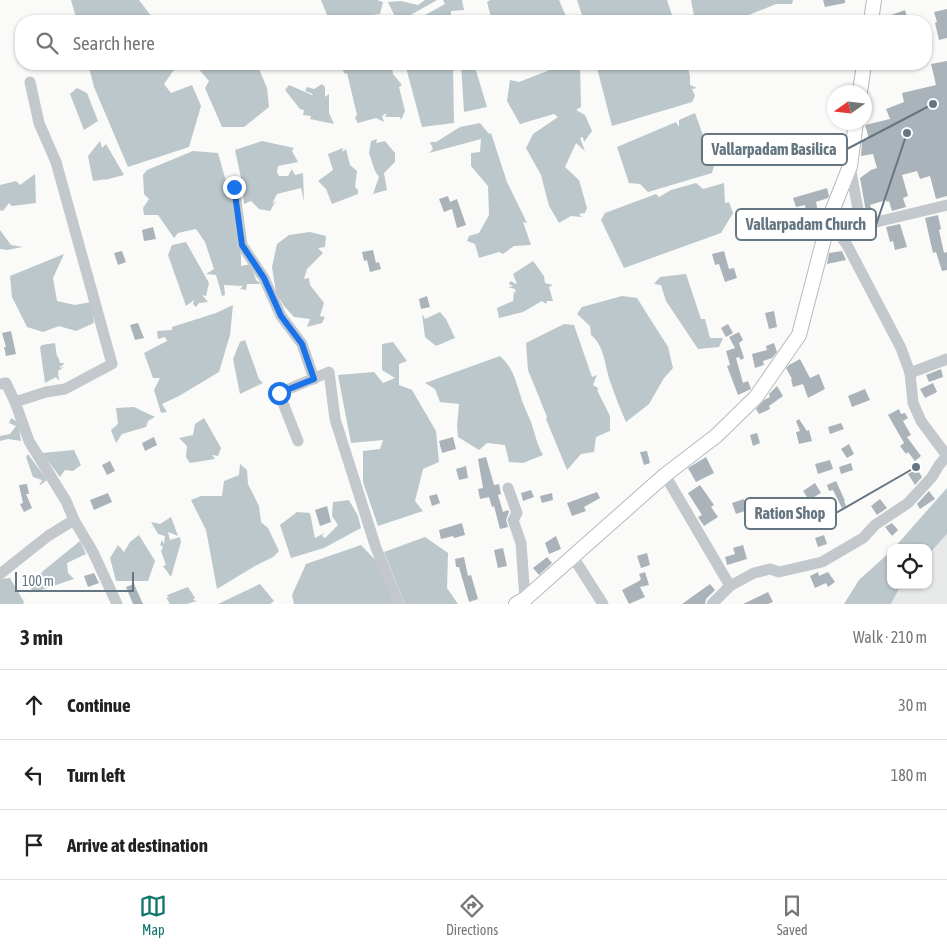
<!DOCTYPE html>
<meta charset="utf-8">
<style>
:root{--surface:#fff;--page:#f6f6f6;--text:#222;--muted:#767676;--line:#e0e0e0;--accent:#0f766e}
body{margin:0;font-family:"Asap Condensed",sans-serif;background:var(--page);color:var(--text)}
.controls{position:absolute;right:15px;bottom:15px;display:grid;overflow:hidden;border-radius:10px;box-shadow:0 1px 4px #0004}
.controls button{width:45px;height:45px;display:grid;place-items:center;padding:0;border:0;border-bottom:1px solid var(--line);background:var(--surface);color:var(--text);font:25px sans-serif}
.compass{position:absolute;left:827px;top:85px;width:45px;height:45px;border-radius:50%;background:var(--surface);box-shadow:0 1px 4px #0004;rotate:256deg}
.scale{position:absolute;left:15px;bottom:12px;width:119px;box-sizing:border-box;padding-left:5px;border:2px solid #657683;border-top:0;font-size:14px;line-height:18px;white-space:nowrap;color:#657683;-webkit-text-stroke:4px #fff;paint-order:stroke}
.stop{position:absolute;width:15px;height:15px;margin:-11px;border:4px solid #1a73e8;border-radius:50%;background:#fff}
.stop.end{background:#1a73e8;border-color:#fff;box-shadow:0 1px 5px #0008}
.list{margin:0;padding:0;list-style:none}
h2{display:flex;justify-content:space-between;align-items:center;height:65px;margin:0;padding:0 20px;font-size:21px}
h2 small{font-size:16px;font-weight:400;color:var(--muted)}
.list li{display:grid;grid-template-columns:32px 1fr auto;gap:15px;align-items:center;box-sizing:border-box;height:70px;padding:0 20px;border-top:1px solid var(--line)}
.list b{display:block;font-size:19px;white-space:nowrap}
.list em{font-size:16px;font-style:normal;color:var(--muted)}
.icon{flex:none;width:28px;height:28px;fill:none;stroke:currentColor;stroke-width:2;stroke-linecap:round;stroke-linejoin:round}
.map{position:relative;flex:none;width:947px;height:604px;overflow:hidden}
.search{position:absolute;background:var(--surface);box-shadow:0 1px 4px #0004;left:15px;right:15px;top:15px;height:55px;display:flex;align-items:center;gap:12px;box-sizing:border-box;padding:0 18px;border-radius:20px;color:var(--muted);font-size:19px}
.sheet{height:275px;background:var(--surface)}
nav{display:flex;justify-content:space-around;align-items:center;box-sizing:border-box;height:70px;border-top:1px solid var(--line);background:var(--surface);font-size:14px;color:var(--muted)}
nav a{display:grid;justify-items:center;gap:2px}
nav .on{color:var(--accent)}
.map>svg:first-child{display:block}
</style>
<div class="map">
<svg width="947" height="604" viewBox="0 0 947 604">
<rect width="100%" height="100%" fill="#fafaf8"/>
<polygon fill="#e8e9e9" points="947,534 947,604 891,604 901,585 928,585 928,555"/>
<g fill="#bbc7cb">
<polygon points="71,0 139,0 155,21 77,21"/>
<polygon points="321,0 377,0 383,2 380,14 329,20"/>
<polygon points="425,0 437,0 400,21 397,21 388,2 401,1 418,5"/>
<polygon points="443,0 462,0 464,10 451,11 451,21 414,21 445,4"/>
<polygon points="490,0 559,0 568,21 492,21 487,2"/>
<polygon points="577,0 667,0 674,21 584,21"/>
<polygon points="691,0 793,0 792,4 776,4 734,21 685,21 685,17 694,16"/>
<polygon points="88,64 178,64 164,84 171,93 192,85 201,106 189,147 128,167 94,87"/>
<polygon points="194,64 257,64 267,88 269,107 244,127 222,127 205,88 209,81"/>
<polygon points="339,64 392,64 393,74 402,85 399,87 405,111 401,120 400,117 385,117 387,113 382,116 384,122 376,118 358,123 355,118 357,115 347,73 345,74"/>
<polygon points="405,64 453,64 454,123 422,127"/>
<polygon points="461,64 474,64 487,107 464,112"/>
<polygon points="565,64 580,64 581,107 576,110 585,115 592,131 584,142 583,137 580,138 585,151 576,143 565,167 579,180 587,208 585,213 579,214 582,217 571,216 559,223 549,206 541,175 526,148 533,134 558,117 554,114 520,124 507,101 510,80 519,82"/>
<polygon points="596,64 687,64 690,76 690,85 697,88 692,89 695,96 692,102 612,126"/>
<polygon points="322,84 325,87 325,97 329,94 329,113 334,124 310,119 311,116 303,115 304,110 300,109 285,90 289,85 312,95 313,94 305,91 307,87 314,89"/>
<polygon points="77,88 87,93 98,121 84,130 70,94"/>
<polygon points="695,113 714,166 712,173 648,192 640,184 629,183 617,147 676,122 679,127 679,120"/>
<polygon points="480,123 489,134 491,133 507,182 527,223 523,222 531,245 514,246 503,254 499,252 479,258 475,244 467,241 469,236 479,233 489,215 488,186 471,166 471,153 480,152 481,139 429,153 433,149 430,142 436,142 460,127"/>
<polygon points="377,139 376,143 385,141 395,153 395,162 384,173 387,190 373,194 379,177 375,171 369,153 371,141"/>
<polygon points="100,141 102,148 106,144 124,175 101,181 106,179 93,181 88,156"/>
<polygon points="262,141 294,148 292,151 298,162 278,166 277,172 279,176 288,176 292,169 295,175 303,173 304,201 301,188 277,194 272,204 276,201 270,211 259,209 251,201 244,204 243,187 235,150"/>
<polygon points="343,148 342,152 346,149 350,165 357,171 355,187 358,190 358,194 332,204 326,189 318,181 333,170 328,154"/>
<path d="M 193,151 L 218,153 C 228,190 242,227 241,266 L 251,264 L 256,280 L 261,284 L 247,284 L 246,290 L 240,289 L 243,286 L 224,285 L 225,295 L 222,296 L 216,275 L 206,274 L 214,269 L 205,242 L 196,229 L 178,233 L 174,238 L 158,215 L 144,215 L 143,208 L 149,199 L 144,194 L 143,175 L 147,170 Z"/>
<polygon points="35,174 36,203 12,206 9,203 3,211 0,210 0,185 16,181 20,185"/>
<polygon points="696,183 703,189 724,183 725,203 729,202 733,213 721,233 624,268 601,220 605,213 656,194 659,197 671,190"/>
<polygon points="0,230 11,245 23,247 7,250 0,249"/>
<polygon points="310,232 326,236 325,247 318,248 323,253 307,269 304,279 309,278 310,285 324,303 320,316 325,317 322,323 307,327 310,319 294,317 284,306 276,293 272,267 277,244 289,235"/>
<polygon points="186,242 209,283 206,296 202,295 208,302 199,303 196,307 193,304 194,300 186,306 168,255 172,245"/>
<polygon points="64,254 53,278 57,301 75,305 91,302 94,323 76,331 59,326 43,332 27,327 12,297 10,276"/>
<polygon points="533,261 544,276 545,283 553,285 549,287 553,301 547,301 546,304 542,301 523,312 499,318 497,308 513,301 514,291 516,294 515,289 508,287 513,286 509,284 510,281 517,284 513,274"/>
<polygon points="686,274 701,319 705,319 710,338 723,338 719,347 698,349 666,301 661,285 654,284 660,277"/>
<path d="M 622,296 L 637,298 L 668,347 L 673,368 L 664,378 L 649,404 L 626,422 C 620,409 615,395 610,381 C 605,366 604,345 591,335 L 590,326 L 577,314 L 582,307 Z"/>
<polygon points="233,305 230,335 219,372 179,396 162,404 167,412 161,413 154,390 160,378 153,378 144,353 167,341 165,337 158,339 157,331 172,330 172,327 216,313"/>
<polygon points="440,312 446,319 455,338 436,346 425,337 422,314 425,319"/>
<polygon points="564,324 574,325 592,377 597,375 593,385 599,389 597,390 610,416 610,431 596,437 594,452 581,454 567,470 546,419 547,417 528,370 526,343"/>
<polygon points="245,340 259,379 263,383 240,394 233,359 240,342"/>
<polygon points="393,342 407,361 399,364 399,385 412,390 436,431 439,462 423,469 415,501 423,511 378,526 363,482 363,451 380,449 383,440 351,443 338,375 374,372 383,383 395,378 382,370 382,344"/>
<polygon points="55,343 57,357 58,356 60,363 65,363 59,368 64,367 58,371 59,381 56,377 45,383 40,347 42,345"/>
<path d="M 500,356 C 514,369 515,379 521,397 C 523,405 528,414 531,422 C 535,434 537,444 543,455 L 523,463 L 509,462 L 505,445 L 487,443 L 479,450 L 458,437 L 457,426 L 459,404 L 440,402 L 435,389 L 425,383 Z"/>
<polygon points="134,407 155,417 148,421 146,427 122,434 116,443 111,430 118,424 116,408"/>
<polygon points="11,418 18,422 21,441 8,439 0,441 0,436 10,434 16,426 9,423"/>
<polygon points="204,418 221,448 218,456 212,455 215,459 190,463 186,457 187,446 179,438 193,435 195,424"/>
<polygon points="74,450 81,465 73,471 65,470 60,477 42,453"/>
<polygon points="28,454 47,480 39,486 42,480 33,477 26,457"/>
<polygon points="240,464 247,470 248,484 259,506 261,522 268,528 279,551 273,557 255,566 217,589 206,530 191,500 201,496 222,496 224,481 239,475"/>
<polygon points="947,488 947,534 928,555 928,548 894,548"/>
<polygon points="349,500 358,516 361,528 324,548 291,558 280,525 297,512 310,513 315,538 324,533 322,536 325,538 338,525 332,516 333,502"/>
<polygon points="171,517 178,536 168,532 170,540 180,537 181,542 171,577 163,566 166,565 161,551 163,547 160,545 162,540 164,544 165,536 158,534 151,522 160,524"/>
<polygon points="139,535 155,561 148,581 116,581 110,558 118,545 124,552 130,542"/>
<polygon points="425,537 448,553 447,588 458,604 405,604 384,552"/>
<polygon points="80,541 86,554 67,563 68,573 74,579 35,592 33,591 31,593 32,584 43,571"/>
<polygon points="361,545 381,566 393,604 294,604 292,595 306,564"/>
<polygon points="891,551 891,585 901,585 891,604 844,604 859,580"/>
<polygon points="10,578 24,602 23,604 0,604 0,579"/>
<polygon points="260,584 274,601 270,604 218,604"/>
<polygon points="188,587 195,598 193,600 197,601 187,604 170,604 166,597 169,598 167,595"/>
</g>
<g fill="#aab3b9">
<polygon points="823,0 845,0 845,3 825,7"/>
<polygon points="947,9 947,38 939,40 935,23 937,22 934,12"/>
<polygon points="905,10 908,21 893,21 891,15"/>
<polygon points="947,61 947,196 936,199 930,176 920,179 917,171 902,175 908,196 903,198 906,207 892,211 889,201 887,202 886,200 870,205 872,210 866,212 860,178 871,170 877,168 873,154 861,156 862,141 869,139 865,125 890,119 886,109 904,102 902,93 936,85 931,64"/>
<polygon points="827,188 829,196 828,198 816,202 819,217 807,219 805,205 796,207 793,198"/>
<polygon points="448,196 450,202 457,199 466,225 457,228 452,209 444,212 439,199"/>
<polygon points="938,215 941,229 939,230 944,253 947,252 947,270 942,271 936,252 933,253 925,218"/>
<polygon points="900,224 907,247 895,250 893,241 890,242 886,227"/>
<polygon points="153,227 156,239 144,241 142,230"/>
<polygon points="373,250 376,263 379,262 381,269 370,272 367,260 364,261 362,252"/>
<polygon points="122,251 126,262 118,265 114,253"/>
<polygon points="724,251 729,269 734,268 737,278 725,282 719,264 715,265 712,254"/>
<polygon points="842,251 846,260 827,264 829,253"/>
<polygon points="427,296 430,307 421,309 419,299"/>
<polygon points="774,311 777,327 769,329 765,313"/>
<polygon points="138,323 144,338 135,340 130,325"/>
<polygon points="728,324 733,333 726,337 721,328"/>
<polygon points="11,331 16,354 6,356 4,347 6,347 2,333"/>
<polygon points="739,332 743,340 739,343 744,358 741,360 739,357 736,358 743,383 748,381 751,389 738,395 727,366 730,365 726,351 735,348 729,337"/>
<polygon points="774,343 777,352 772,358 763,361 764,365 755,368 752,354 767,350 766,346"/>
<polygon points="800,359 810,378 819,374 825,389 808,398 803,384 793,387 791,379 792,379 786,368 789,365"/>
<polygon points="941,369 943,377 929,382 926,375"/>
<polygon points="933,383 937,392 925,398 920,389"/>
<polygon points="777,386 783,396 769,406 770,409 759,414 756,409 764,400 770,397 769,394"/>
<polygon points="865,389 870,400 852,407 848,396"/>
<polygon points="899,409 901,414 905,413 908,418 903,421 911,435 907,437 921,456 915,461 908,452 906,454 900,446 904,443 888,415"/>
<polygon points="799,419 807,431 809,430 812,441 799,444 796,432 800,431 796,421"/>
<polygon points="841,423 844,429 830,434 828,427"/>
<polygon points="757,433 760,443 753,446 750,435"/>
<polygon points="154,437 157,445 145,451 142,443"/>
<polygon points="453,437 456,449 442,453 439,441"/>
<polygon points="849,444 854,454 847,458 841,449"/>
<polygon points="647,451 650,463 644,465 640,452"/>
<polygon points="486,457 494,485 499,484 501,494 498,495 503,512 508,510 509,512 506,520 508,527 500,529 494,506 492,507 489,497 480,499 478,489 483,488 478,459"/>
<polygon points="706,457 714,473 696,482 688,468"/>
<polygon points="830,460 833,469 818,474 815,464"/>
<polygon points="110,461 115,471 107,475 102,465"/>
<polygon points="851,463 853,470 841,474 839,467"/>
<polygon points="466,466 468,478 459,480 456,469"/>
<polygon points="917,469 922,477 915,485 908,474"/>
<polygon points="836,481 845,501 844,501 846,506 842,508 833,490 829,491 827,485"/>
<polygon points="815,483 821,493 809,500 803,491"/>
<polygon points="27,484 29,494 26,494 32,508 24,512 20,504 23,503 19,485"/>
<polygon points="700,485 714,505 711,507 718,517 704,526 698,517 702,515 688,493"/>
<polygon points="531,490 534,497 523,501 521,493"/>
<polygon points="929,491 935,499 920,509 917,504"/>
<polygon points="597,492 600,498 584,507 586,511 572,516 567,503"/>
<polygon points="108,493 112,502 94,510 90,500"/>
<polygon points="552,493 553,500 542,503 540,496"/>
<polygon points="437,494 440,503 432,506 429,496"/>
<polygon points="744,499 748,510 736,514 732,503"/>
<polygon points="880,499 887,508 877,515 871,506"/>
<polygon points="327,506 331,522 320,526 315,510"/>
<polygon points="462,523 465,535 454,538 453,536 441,539 439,530"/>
<polygon points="892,523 898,530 892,536 885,527"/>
<polygon points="824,535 827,544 818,547 815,538"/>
<polygon points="556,536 561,549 549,554 545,543"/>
<polygon points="743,545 747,559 727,565 725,557 735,554 733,548"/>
<polygon points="503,548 507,566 498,568 494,550"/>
<polygon points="647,553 650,565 641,568 637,556"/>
<polygon points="464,557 468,576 471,575 478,599 469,602 459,567 456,567 455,559"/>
<polygon points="547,557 552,563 539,575 533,568"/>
<polygon points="645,572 649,585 640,587 645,597 629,604 622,590 639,581 641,579 639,574"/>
<polygon points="818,572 819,576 828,572 835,582 828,587 826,583 815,588 810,576"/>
<polygon points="94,573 99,583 88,587 84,576"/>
<polygon points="134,584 143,604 133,604 126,587"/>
<polygon points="710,584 715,590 706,599 705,604 682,604"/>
<polygon points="768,592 773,602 768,604 743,604"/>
</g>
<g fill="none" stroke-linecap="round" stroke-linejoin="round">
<g stroke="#b5babe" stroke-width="16">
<g id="major">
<polyline points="871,21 874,0"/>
<polyline points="860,92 864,64"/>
<polyline points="516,604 525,599 665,475 716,436 756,397 799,335 829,219 850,166 856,122"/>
</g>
</g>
<g stroke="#c3c8cc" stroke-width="11">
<polyline points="850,166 860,220 864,225 947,205"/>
<polyline points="234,187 242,245 264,278 281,316 302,344 314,379"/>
<polyline points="829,219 847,245 901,348 910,373 913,403 921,421 947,456"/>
<polyline points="910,373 947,359"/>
<polyline points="0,384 6,383 15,402 46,392 65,389 112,364 56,162 39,123 30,82"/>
<polyline points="15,402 29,441 66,501 74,520 93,552 117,604"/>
<polyline points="298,441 279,393 329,372 335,419 376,548 399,604"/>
<polyline points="665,475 730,586"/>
<polyline points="508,488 517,513 513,520 521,543 525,599 527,604"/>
<polyline points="573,557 603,604"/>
<polyline points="0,574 48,536 74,520"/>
<polyline points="712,604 730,586 754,573 770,569 779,572 822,562 863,538 875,525 908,503 932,477 939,465 947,456"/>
</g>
<use href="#major" stroke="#fff" stroke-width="14"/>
</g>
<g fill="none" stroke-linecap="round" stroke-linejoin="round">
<polyline stroke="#1a73e8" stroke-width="6" points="234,187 242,245 264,278 281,316 302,344 314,379 279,393"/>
</g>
<path fill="none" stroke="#657683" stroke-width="2" d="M933 104L847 149M907 133L876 225M916 467L836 513"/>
<g fill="#657683" stroke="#fff" stroke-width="2">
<circle cx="933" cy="104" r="5"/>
<circle cx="907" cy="133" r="5"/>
<circle cx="916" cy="467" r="5"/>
</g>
<g fill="#fff" stroke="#657683" stroke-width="2">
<rect x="702" y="134" width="145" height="31" rx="5"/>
<rect x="736" y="209" width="140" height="31" rx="5"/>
<rect x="745" y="498" width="91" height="31" rx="5"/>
</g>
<g font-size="16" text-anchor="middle" font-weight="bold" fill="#657683">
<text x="774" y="155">Vallarpadam Basilica</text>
<text x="806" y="230">Vallarpadam Church</text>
<text x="790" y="519">Ration Shop</text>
</g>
</svg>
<div class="controls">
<button><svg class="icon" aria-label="locate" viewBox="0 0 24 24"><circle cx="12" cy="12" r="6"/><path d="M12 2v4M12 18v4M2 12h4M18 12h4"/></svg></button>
</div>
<svg class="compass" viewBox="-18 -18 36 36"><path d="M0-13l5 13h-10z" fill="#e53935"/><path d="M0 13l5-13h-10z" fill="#767676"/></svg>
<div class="scale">100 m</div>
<div class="stop" style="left:279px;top:393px"></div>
<div class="stop end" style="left:234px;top:187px"></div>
<div class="search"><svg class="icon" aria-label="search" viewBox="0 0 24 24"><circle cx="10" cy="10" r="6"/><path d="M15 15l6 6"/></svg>Search here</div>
</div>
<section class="sheet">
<h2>3 min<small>Walk · 210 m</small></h2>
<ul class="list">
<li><svg class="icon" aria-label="ahead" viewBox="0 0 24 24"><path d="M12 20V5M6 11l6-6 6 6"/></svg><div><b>Continue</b></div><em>30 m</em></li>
<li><svg class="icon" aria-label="left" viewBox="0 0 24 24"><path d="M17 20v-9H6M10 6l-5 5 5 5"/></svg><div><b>Turn left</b></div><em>180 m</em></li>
<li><svg class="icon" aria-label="arrive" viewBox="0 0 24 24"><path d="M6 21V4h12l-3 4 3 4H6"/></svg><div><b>Arrive at destination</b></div></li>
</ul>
</section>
<nav>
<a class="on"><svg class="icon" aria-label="map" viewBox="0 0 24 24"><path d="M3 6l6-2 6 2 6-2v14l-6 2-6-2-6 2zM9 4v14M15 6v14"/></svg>Map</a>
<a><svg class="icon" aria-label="directions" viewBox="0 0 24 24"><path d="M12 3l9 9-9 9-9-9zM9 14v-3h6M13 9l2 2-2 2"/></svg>Directions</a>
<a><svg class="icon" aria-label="saved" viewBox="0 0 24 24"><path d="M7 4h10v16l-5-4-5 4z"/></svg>Saved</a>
</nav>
